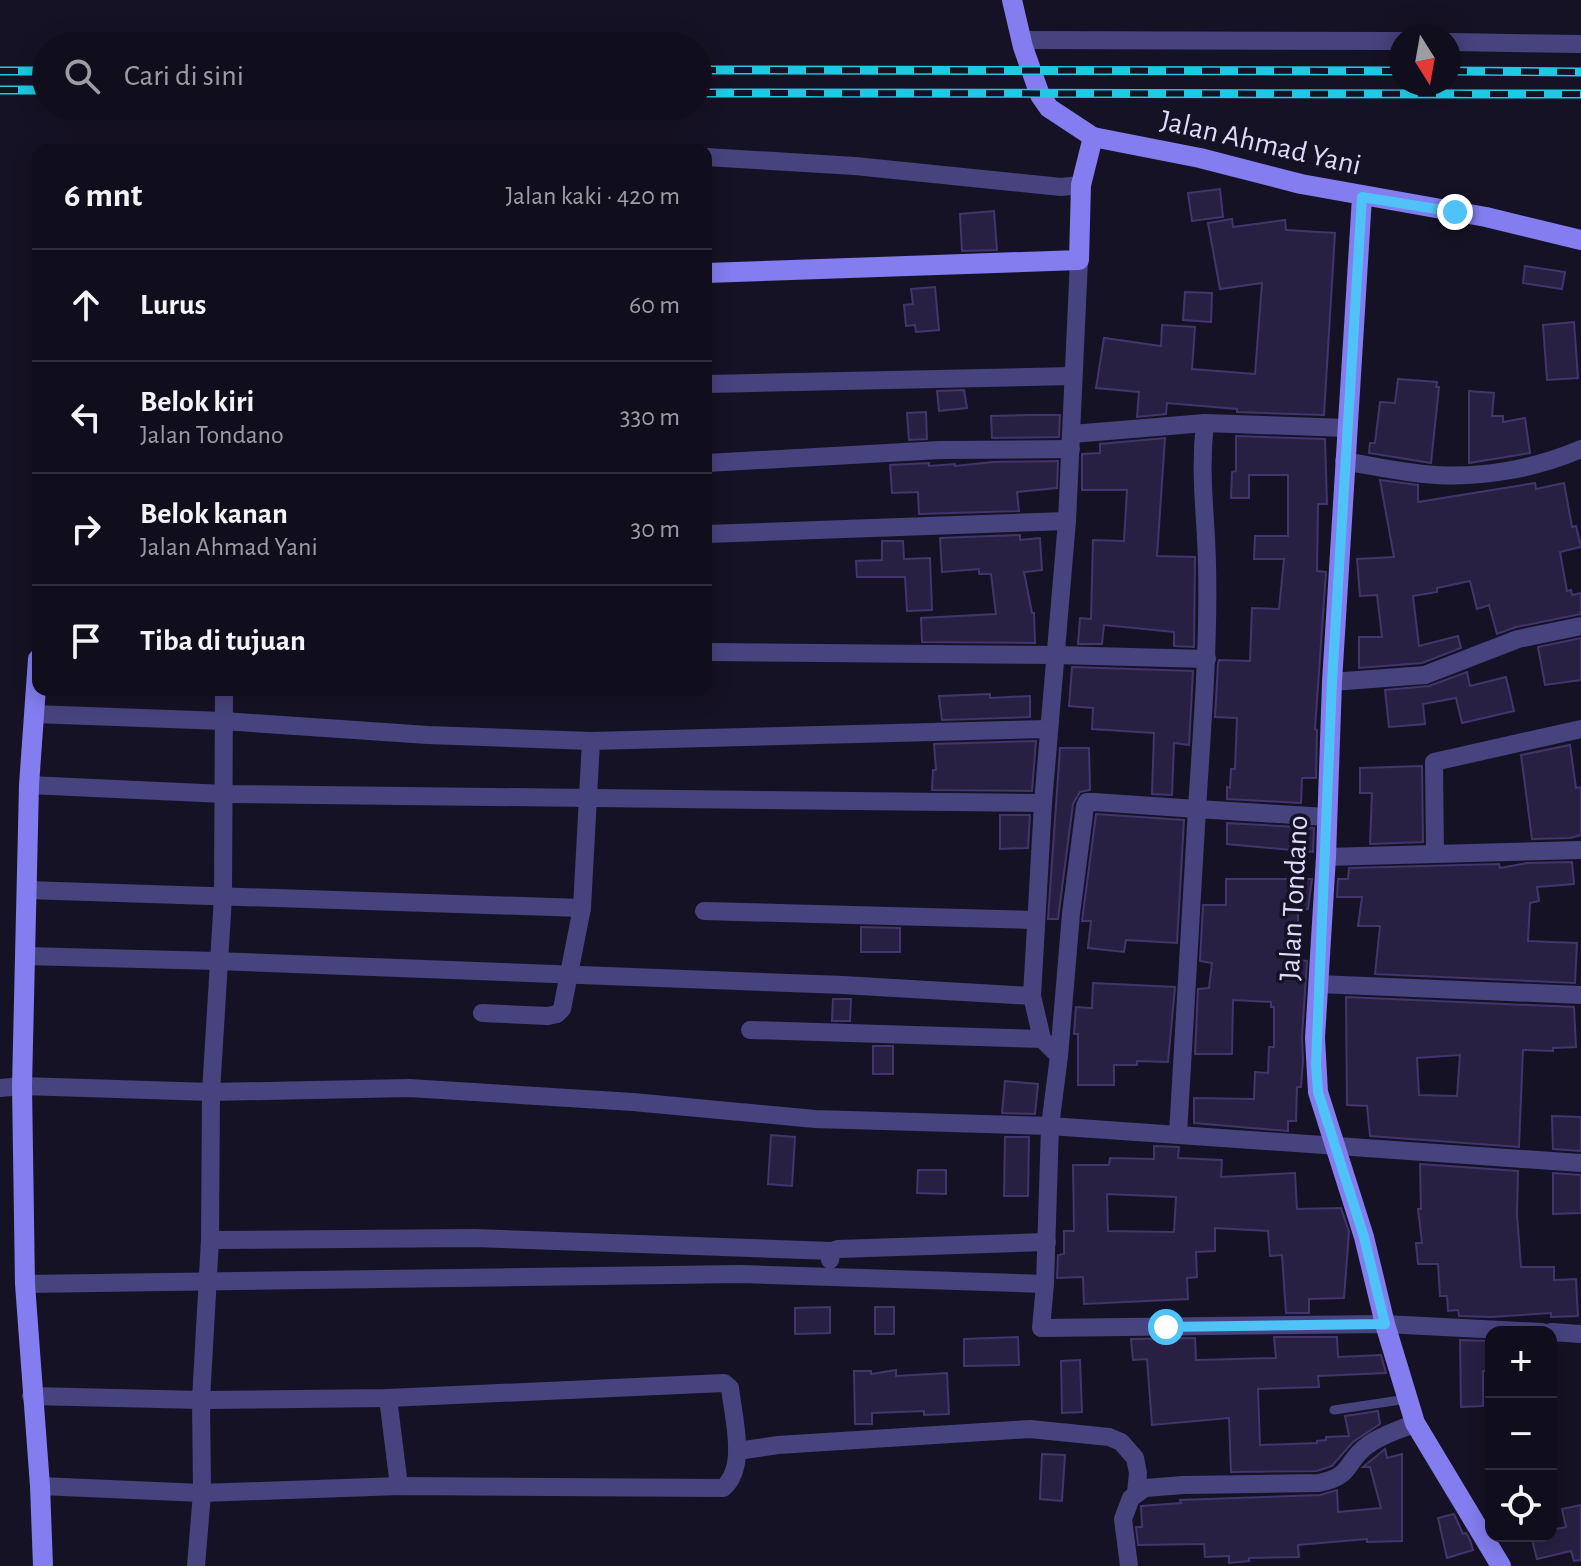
<!DOCTYPE html>
<html lang="id">
<meta charset="utf-8">
<style>
:root{--surface:#100e1c;--page:#191725;--text:#f1f3f6;--muted:#9c9ca3;--line:#302e3b}
body{margin:0;font-family:"Alegreya Sans",sans-serif;background:var(--page);color:var(--text)}
.controls{position:absolute;right:24px;bottom:24px;display:grid;overflow:hidden;border-radius:16px;box-shadow:0 4px 20px #0003}
.controls button{width:72px;height:72px;display:grid;place-items:center;padding:0;border:0;border-bottom:2px solid var(--line);background:var(--surface);color:var(--text);font:40px sans-serif}
.compass{position:absolute;left:1389px;top:24px;width:72px;height:72px;border-radius:50%;background:var(--surface);box-shadow:0 4px 20px #0003;rotate:169deg}
.stop{position:absolute;width:24px;height:24px;margin:-18px;border:6px solid #4fc3f7;border-radius:50%;background:#fff}
.stop.end{background:#4fc3f7;border-color:#fff;box-shadow:0 2px 8px #0008}
.list{margin:0;padding:0;list-style:none}
h2{display:flex;justify-content:space-between;align-items:center;height:104px;margin:0;padding:0 32px;font-size:34px}
h2 small{font-size:26px;font-weight:400;color:var(--muted)}
.list li{display:grid;grid-template-columns:52px 1fr auto;gap:24px;align-items:center;box-sizing:border-box;height:112px;padding:0 32px;border-top:2px solid var(--line)}
.list b{display:block;font-size:30px;white-space:nowrap}
.list p{margin:0;font-size:26px;white-space:nowrap;color:var(--muted)}
.list em{font-size:26px;font-style:normal;color:var(--muted)}
.icon{flex:none;width:44px;height:44px;fill:none;stroke:currentColor;stroke-width:2;stroke-linecap:round;stroke-linejoin:round}
.map{position:relative;flex:none;width:1581px;height:1566px;overflow:hidden}
.search{position:absolute;background:var(--surface);box-shadow:0 4px 20px #0003;left:32px;top:32px;width:680px;height:88px;display:flex;align-items:center;gap:20px;box-sizing:border-box;padding:0 28px;border-radius:44px;color:var(--muted);font-size:30px}
.panel{position:absolute;background:var(--surface);box-shadow:0 4px 20px #0003;left:32px;top:144px;width:680px;height:552px;border-radius:16px}
.map>svg:first-child{display:block}
</style>
<div class="map">
<svg width="1581" height="1566" viewBox="0 0 1581 1566">
<rect width="100%" height="100%" fill="#161225"/>
<g fill="#282043" stroke="#42356c" stroke-width="2" fill-rule="evenodd">
<polygon points="1220,189 1223,217 1192,221 1188,193"/>
<polygon points="994,211 997,250 962,251 960,214"/>
<polygon points="1232,219 1233,227 1285,220 1286,230 1335,233 1324,415 1237,412 1237,409 1167,403 1166,414 1137,417 1139,392 1096,388 1104,338 1161,346 1162,325 1195,327 1192,369 1255,374 1262,283 1220,289 1208,223"/>
<polygon points="1525,266 1565,272 1562,289 1523,283"/>
<polygon points="935,287 939,330 916,332 915,325 906,326 904,305 913,304 911,289"/>
<polygon points="1185,292 1212,293 1211,322 1183,320"/>
<polygon points="1574,322 1578,378 1547,380 1543,325"/>
<polygon points="1398,379 1437,382 1436,387 1439,387 1431,463 1369,453 1370,443 1375,443 1380,402 1395,403"/>
<polygon points="964,390 967,408 939,411 937,391"/>
<polygon points="1469,391 1494,393 1492,416 1503,416 1503,422 1525,418 1530,453 1469,463"/>
<polygon points="926,412 927,439 909,440 907,413"/>
<polygon points="1030,415 1060,415 1059,437 992,438 991,416"/>
<polygon points="1236,436 1325,439 1327,504 1318,504 1317,571 1326,572 1315,729 1317,730 1316,778 1302,778 1301,803 1227,799 1227,787 1230,788 1231,769 1235,769 1237,718 1215,717 1218,664 1219,660 1250,661 1252,608 1279,609 1284,559 1254,559 1255,536 1288,536 1288,475 1249,475 1249,498 1231,498 1232,472 1236,471"/>
<polygon points="1165,438 1157,556 1195,557 1194,647 1174,646 1174,632 1104,625 1102,644 1078,644 1080,618 1091,619 1093,540 1124,541 1127,490 1082,490 1082,454 1100,453 1100,444"/>
<polygon points="1058,461 1057,488 1017,492 1019,511 919,514 918,492 892,493 890,465 929,463 929,466 955,464 955,466 993,462"/>
<polygon points="1380,480 1418,485 1418,502 1535,483 1536,489 1564,483 1572,527 1576,526 1581,547 1560,552 1567,591 1571,590 1572,595 1581,593 1581,614 1516,627 1497,634 1489,605 1477,609 1470,581 1437,588 1437,592 1413,596 1419,646 1458,636 1461,648 1422,663 1359,668 1359,637 1382,637 1377,595 1360,596 1357,559 1394,557"/>
<polygon points="1020,535 1020,540 1040,538 1042,570 1024,572 1032,613 1034,613 1035,643 922,642 921,618 996,614 991,574 979,574 979,569 942,572 940,538"/>
<polygon points="882,541 903,541 904,559 930,558 932,610 907,611 905,577 857,577 856,561 882,560"/>
<polygon points="1581,638 1581,680 1545,685 1538,647"/>
<polygon points="1072,667 1193,671 1189,745 1174,743 1172,795 1152,794 1154,733 1092,729 1093,708 1069,706"/>
<polygon points="1467,672 1470,686 1506,677 1514,711 1462,723 1456,698 1423,704 1425,724 1389,727 1385,690 1429,686"/>
<polygon points="990,694 990,698 1030,696 1030,717 942,720 939,696"/>
<polygon points="1036,741 1032,791 932,790 933,770 936,770 934,744"/>
<polygon points="1570,745 1576,788 1581,787 1581,835 1570,838 1532,839 1521,755"/>
<polygon points="1060,748 1089,748 1090,790 1080,792 1073,804 1058,919 1048,919"/>
<polygon points="1422,766 1423,842 1370,844 1372,793 1360,793 1360,768"/>
<polygon points="1096,814 1184,820 1177,943 1126,940 1124,952 1088,948 1091,921 1082,921"/>
<polygon points="1000,815 1030,815 1028,848 1000,849"/>
<polygon points="1227,823 1314,828 1313,852 1227,844"/>
<polygon points="1572,862 1574,884 1537,887 1539,901 1530,903 1528,941 1577,943 1575,983 1375,974 1380,926 1358,926 1362,897 1337,897 1338,879 1348,879 1349,868 1499,864 1500,868 1527,863"/>
<polygon points="1226,879 1312,879 1308,909 1298,909 1298,960 1307,961 1302,1037 1303,1061 1301,1087 1297,1087 1296,1121 1288,1121 1288,1131 1194,1123 1194,1098 1254,1099 1255,1072 1268,1073 1269,1047 1274,1047 1274,1007 1271,1007 1271,1002 1233,1000 1232,1054 1195,1054 1198,989 1209,988 1212,963 1200,961 1203,905 1226,905"/>
<polygon points="861,927 900,928 900,952 861,952"/>
<polygon points="1093,983 1175,987 1168,1062 1137,1061 1137,1065 1114,1065 1114,1085 1078,1085 1078,1034 1074,1034 1076,1007 1092,1008"/>
<path d="M 1346,997 L 1574,1007 L 1576,1047 L 1553,1048 L 1553,1051 L 1523,1050 L 1519,1147 L 1370,1136 L 1367,1106 L 1347,1105 ZM 1460,1055 L 1457,1096 L 1419,1095 L 1417,1058 Z"/>
<polygon points="833,999 851,999 850,1021 832,1021"/>
<rect x="873" y="1046" width="20" height="28"/>
<polygon points="1005,1081 1038,1084 1035,1114 1002,1113"/>
<polygon points="1552,1116 1581,1117 1581,1151 1553,1149"/>
<polygon points="771,1135 795,1137 792,1186 768,1184"/>
<polygon points="1005,1137 1029,1137 1028,1196 1004,1196"/>
<path d="M 1154,1146 L 1179,1147 L 1178,1158 L 1222,1160 L 1221,1177 L 1295,1173 L 1297,1209 L 1341,1208 L 1349,1232 L 1344,1298 L 1309,1299 L 1309,1313 L 1286,1313 L 1282,1255 L 1270,1256 L 1268,1231 L 1215,1228 L 1215,1251 L 1196,1252 L 1197,1277 L 1187,1278 L 1188,1299 L 1084,1304 L 1083,1277 L 1057,1278 L 1058,1255 L 1064,1254 L 1064,1231 L 1074,1231 L 1073,1165 L 1109,1165 L 1110,1158 L 1154,1159 ZM 1107,1194 L 1176,1197 L 1174,1232 L 1108,1231 Z"/>
<polygon points="1420,1164 1518,1171 1517,1215 1521,1267 1554,1267 1554,1280 1576,1279 1578,1316 1551,1317 1551,1313 1491,1317 1459,1316 1458,1310 1448,1311 1447,1296 1440,1296 1438,1264 1418,1264 1416,1243 1422,1243 1418,1209 1421,1209"/>
<polygon points="918,1170 946,1170 946,1194 917,1193"/>
<polygon points="1553,1173 1581,1175 1581,1213 1553,1214"/>
<polygon points="830,1307 830,1333 795,1334 795,1308"/>
<rect x="875" y="1307" width="19" height="27"/>
<polygon points="1018,1337 1019,1365 964,1366 964,1339"/>
<polygon points="1274,1337 1337,1337 1338,1357 1381,1355 1386,1373 1318,1376 1319,1387 1258,1389 1260,1445 1317,1443 1317,1441 1326,1440 1326,1437 1349,1436 1345,1416 1378,1411 1380,1424 1353,1442 1332,1466 1317,1471 1231,1472 1229,1418 1152,1425 1147,1359 1133,1360 1131,1339 1195,1338 1196,1360 1276,1358"/>
<polygon points="1460,1340 1491,1341 1491,1371 1483,1371 1483,1406 1461,1407"/>
<polygon points="1080,1360 1082,1412 1062,1413 1061,1361"/>
<polygon points="896,1370 896,1376 947,1373 949,1414 924,1415 924,1411 872,1413 872,1424 855,1424 854,1371 871,1371 871,1374"/>
<polygon points="1385,1449 1387,1458 1402,1454 1402,1541 1367,1542 1367,1539 1298,1545 1299,1557 1249,1558 1249,1561 1229,1563 1229,1556 1205,1557 1204,1544 1138,1545 1136,1527 1142,1527 1141,1506 1181,1503 1180,1500 1320,1495 1337,1490 1338,1512 1381,1508 1370,1467 1363,1467"/>
<polygon points="1042,1454 1065,1455 1062,1501 1040,1499"/>
<polygon points="1581,1505 1581,1560 1574,1561 1571,1551 1537,1559 1531,1536 1551,1536 1551,1530 1566,1527 1562,1509"/>
<polygon points="1454,1514 1463,1534 1466,1533 1470,1540 1473,1550 1447,1558 1438,1518"/>
</g>
<g fill="none" stroke-linecap="round" stroke-linejoin="round">
<polyline stroke="#47437e" stroke-width="9" points="1334,1410 1407,1399"/>
<g stroke="#47437e" stroke-width="18">
<polyline points="1021,40 1401,41"/>
<polyline points="1449,42 1581,44"/>
<polyline points="706,157 855,166 1061,187 1081,185"/>
<polyline points="1079,260 1067,521 1043,803 1032,996 1042,1039 1059,1056 1050,1126 1045,1284 1041,1328 1385,1324 1542,1332"/>
<polyline points="706,384 1073,376"/>
<polyline points="1072,434 1205,423 1346,428"/>
<path d="M 1344,461 C 1374,466 1405,473 1436,475 C 1484,478 1537,468 1581,449"/>
<polyline points="706,463 940,450 1071,449"/>
<polyline points="706,534 1067,521"/>
<polyline points="706,652 1056,655 1207,659"/>
<polyline points="1332,682 1425,675 1518,639 1581,626"/>
<polyline points="34,714 223,721 428,735 591,741 1049,729"/>
<polyline points="29,785 224,794 1043,803"/>
<polyline points="1435,854 1434,762 1581,729"/>
<polyline points="1326,857 1581,850"/>
<polyline points="27,890 582,908"/>
<polyline points="704,911 1036,920"/>
<polyline points="25,956 217,961 843,985 1032,996"/>
<polyline points="1318,984 1581,995"/>
<polyline points="482,1013 548,1016 557,1014 562,1009 582,908 591,741"/>
<polyline points="750,1030 1042,1039"/>
<path d="M 1059,1056 L 1071,914 L 1085,806 L 1087,802 L 1094,802 L 1197,809 C 1202,728 1209,646 1207,564 C 1206,514 1199,475 1205,423"/>
<polyline points="0,1088 22,1086 211,1092 409,1088 633,1102 815,1119 1050,1126 1581,1163"/>
<polyline points="1178,1134 1197,809 1327,817"/>
<polyline points="210,1240 474,1238 832,1251"/>
<polyline points="830,1260 832,1251 838,1249 1047,1242"/>
<polyline points="25,1284 741,1274 1045,1284"/>
<polyline points="1551,1332 1581,1334"/>
<path d="M 31,1396 L 201,1400 L 388,1398 L 724,1383 L 730,1388 C 733,1417 748,1467 723,1488 L 399,1486 L 202,1493 L 40,1486"/>
<polyline points="388,1398 399,1486"/>
<polyline points="737,1451 778,1445 1030,1429 1109,1437 1121,1442 1135,1458 1138,1473 1136,1493"/>
<polyline points="196,1566 202,1493 201,1400 210,1240 211,1092 223,897 224,690"/>
<path d="M 1129,1566 L 1123,1519 L 1131,1498 L 1145,1488 L 1183,1485 L 1319,1483 C 1354,1476 1344,1462 1368,1445 C 1381,1435 1400,1430 1415,1423"/>
</g>
<g stroke="#837def" stroke-width="20">
<polyline points="1012,0 1023,47 1040,95 1049,108 1093,137 1200,158 1301,184 1486,217 1581,240"/>
<polyline points="1362,197 1332,682 1326,857 1315,1038 1318,1092 1364,1237 1385,1324 1415,1423 1501,1566"/>
<polyline points="706,273 1079,260 1081,185 1093,137"/>
<polyline points="38,659 29,785 22,1086 25,1284 40,1486 43,1566"/>
</g>
<g stroke="#1ecae3" stroke-width="9">
<g id="rail">
<polyline points="698,70 1401,71"/>
<polyline points="0,71 46,71"/>
<polyline points="1449,71 1581,72"/>
<polyline points="0,90 46,90"/>
<polyline points="698,93 1581,94"/>
</g>
</g>
<use href="#rail" stroke="#161225" stroke-width="6" stroke-dasharray="18" stroke-linecap="butt"/>
</g>
<g fill="none" stroke-linecap="round" stroke-linejoin="round">
<polyline stroke="#4fc3f7" stroke-width="10" points="1166,1327 1385,1324 1364,1237 1318,1092 1316,1064 1332,682 1362,197 1455,212"/>
</g>
<g text-anchor="middle" stroke-width="7" stroke-linejoin="round" paint-order="stroke">
<g font-size="30" fill="#dfdafa" stroke="#161225">
<text transform="translate(1261 142) rotate(13)" y="10">Jalan Ahmad Yani</text>
<text transform="translate(1293 898) rotate(-87)" y="10">Jalan Tondano</text>
</g>
</g>
</svg>
<div class="controls">
<button>+</button>
<button>−</button>
<button><svg class="icon" aria-label="locate" viewBox="0 0 24 24"><circle cx="12" cy="12" r="6"/><path d="M12 2v4M12 18v4M2 12h4M18 12h4"/></svg></button>
</div>
<svg class="compass" viewBox="-18 -18 36 36"><path d="M0-13l5 13h-10z" fill="#e53935"/><path d="M0 13l5-13h-10z" fill="#9c9ca3"/></svg>
<div class="stop" style="left:1166px;top:1327px"></div>
<div class="stop end" style="left:1455px;top:212px"></div>
<div class="search"><svg class="icon" aria-label="search" viewBox="0 0 24 24"><circle cx="10" cy="10" r="6"/><path d="M15 15l6 6"/></svg>Cari di sini</div>
<section class="panel">
<h2>6 mnt<small>Jalan kaki · 420 m</small></h2>
<ul class="list">
<li><svg class="icon" aria-label="ahead" viewBox="0 0 24 24"><path d="M12 20V5M6 11l6-6 6 6"/></svg><div><b>Lurus</b></div><em>60 m</em></li>
<li><svg class="icon" aria-label="left" viewBox="0 0 24 24"><path d="M17 20v-9H6M10 6l-5 5 5 5"/></svg><div><b>Belok kiri</b><p>Jalan Tondano</p></div><em>330 m</em></li>
<li><svg class="icon" aria-label="right" viewBox="0 0 24 24"><path d="M7 20v-9h11M14 6l5 5-5 5"/></svg><div><b>Belok kanan</b><p>Jalan Ahmad Yani</p></div><em>30 m</em></li>
<li><svg class="icon" aria-label="arrive" viewBox="0 0 24 24"><path d="M6 21V4h12l-3 4 3 4H6"/></svg><div><b>Tiba di tujuan</b></div></li>
</ul>
</section>
</div>
